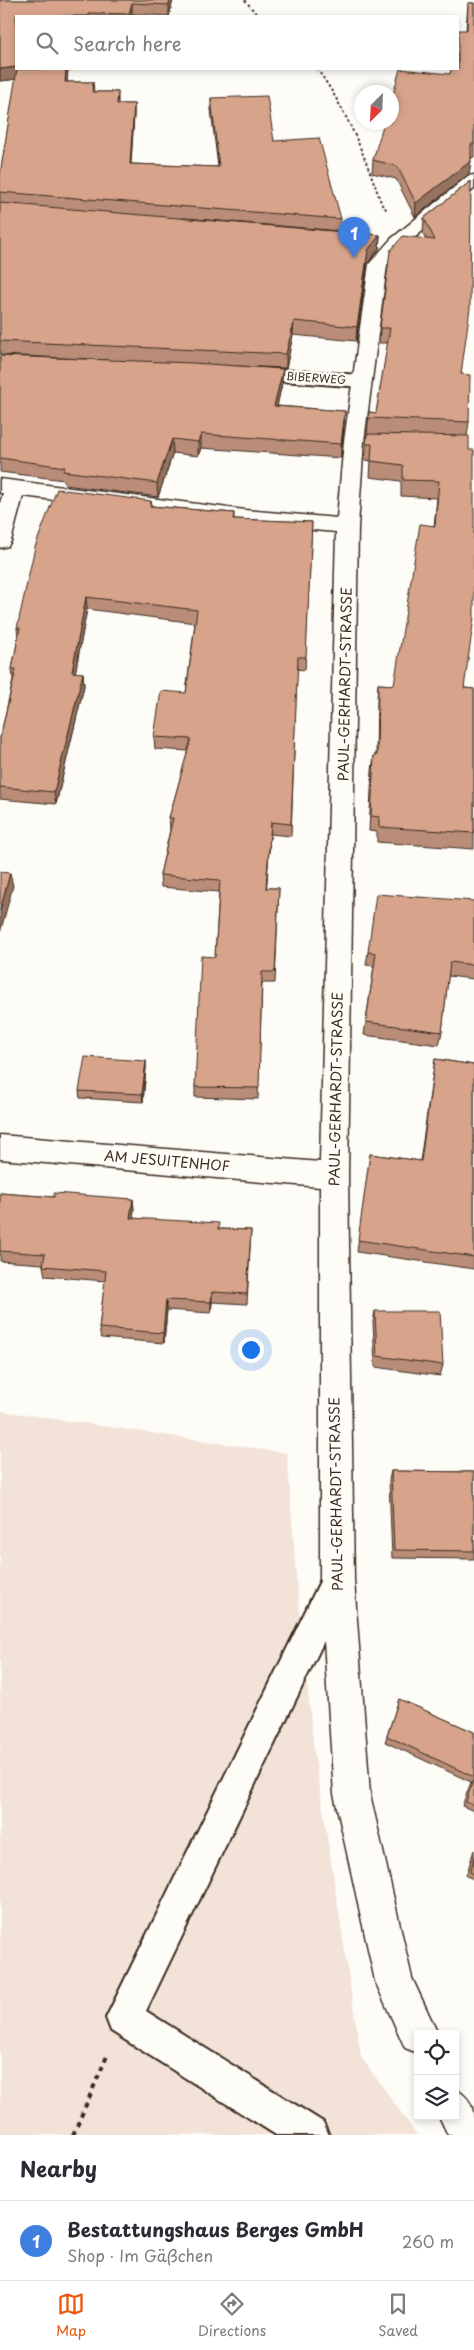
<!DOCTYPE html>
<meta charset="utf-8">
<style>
:root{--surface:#fff;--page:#f7f7f7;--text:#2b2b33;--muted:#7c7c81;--line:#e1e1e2;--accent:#ea580c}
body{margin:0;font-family:"Playpen Sans",sans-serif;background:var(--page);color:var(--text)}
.controls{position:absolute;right:15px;bottom:15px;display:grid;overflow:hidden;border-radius:0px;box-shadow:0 2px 8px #0003}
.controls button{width:45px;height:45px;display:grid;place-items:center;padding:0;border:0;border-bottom:1px solid var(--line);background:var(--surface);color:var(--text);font:25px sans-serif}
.compass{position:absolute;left:354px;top:85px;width:45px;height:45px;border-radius:50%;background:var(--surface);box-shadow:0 2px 8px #0003;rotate:204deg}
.you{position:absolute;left:250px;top:1349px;width:18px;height:18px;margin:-12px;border:4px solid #fff;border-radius:50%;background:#1a73e8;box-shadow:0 0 0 8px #1a73e833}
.badge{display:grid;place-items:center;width:32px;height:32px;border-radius:50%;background:var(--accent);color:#fff;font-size:16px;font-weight:700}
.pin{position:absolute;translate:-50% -41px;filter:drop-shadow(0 1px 2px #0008)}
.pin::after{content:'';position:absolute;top:26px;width:18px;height:15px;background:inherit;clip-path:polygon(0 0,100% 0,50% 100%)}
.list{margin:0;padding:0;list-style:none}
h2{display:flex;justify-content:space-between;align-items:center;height:65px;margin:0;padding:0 20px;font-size:21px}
h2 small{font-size:16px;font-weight:400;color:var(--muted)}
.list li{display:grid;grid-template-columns:32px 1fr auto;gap:15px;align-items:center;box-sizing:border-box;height:80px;padding:0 20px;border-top:1px solid var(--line)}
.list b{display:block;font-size:19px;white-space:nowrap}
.list p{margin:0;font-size:16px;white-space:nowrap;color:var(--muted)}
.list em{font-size:16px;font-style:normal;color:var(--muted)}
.icon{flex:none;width:28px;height:28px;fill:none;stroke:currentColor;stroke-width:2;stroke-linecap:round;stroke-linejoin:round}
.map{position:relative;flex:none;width:474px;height:2135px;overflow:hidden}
.search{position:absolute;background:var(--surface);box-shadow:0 2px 8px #0003;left:15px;right:15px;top:15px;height:55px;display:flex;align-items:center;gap:12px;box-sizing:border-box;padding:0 18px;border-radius:0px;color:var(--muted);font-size:19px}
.sheet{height:145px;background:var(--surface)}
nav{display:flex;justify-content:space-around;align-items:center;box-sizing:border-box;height:70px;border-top:1px solid var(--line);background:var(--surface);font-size:14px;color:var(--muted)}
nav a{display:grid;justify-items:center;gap:2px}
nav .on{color:var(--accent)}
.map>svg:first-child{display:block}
</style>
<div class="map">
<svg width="474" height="2135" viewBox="0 0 474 2135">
<rect width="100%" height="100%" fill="#fdfcf7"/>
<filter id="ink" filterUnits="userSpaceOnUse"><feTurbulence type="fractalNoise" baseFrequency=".02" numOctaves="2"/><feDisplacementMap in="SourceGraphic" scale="10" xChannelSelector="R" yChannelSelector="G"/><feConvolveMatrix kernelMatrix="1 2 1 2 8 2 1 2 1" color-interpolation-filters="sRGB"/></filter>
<g filter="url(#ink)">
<polygon fill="#f2e2d7" points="0,1411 287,1453 296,1575 314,1751 361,2057 417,2135 0,2135"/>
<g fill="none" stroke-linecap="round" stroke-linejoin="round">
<g stroke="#3b2a1e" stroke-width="4">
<g id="lane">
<polygon points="248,368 362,375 369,377 371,381 369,385 362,387 241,378 239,374 241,370"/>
<polygon points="337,1564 348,1569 353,1580 348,1591 146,2011 323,2122 329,2135 276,2135 111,2031 106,2018 326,1569"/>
</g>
</g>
<g stroke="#3b2a1e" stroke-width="3">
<g id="street">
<polygon points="474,175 474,189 403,247 387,265 364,441 358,526 348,1176 354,1580 370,1794 412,1978 438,2034 418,2034 418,2053 405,2048 375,1981 334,1794 320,1580 320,1187 0,1159 0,1135 320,1162 336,532 245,524 23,496 11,541 8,546 0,548 0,503 3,493 0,493 0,479 245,510 337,518 344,441 369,264 391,239 468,176"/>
<path d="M 455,2089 C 474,2099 474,2111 474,2135 L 448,2135 L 439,2116 L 455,2116 Z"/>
</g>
</g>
<g stroke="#3b2a1e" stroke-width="2" stroke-dasharray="2.5 2.5" stroke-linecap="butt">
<polyline points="245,0 258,16"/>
<path d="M 317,69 C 347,110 365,157 382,205 L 387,210"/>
</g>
<polyline stroke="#3b2a1e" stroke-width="4" stroke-dasharray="5 5" stroke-linecap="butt" points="73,2135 107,2056"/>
<use href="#lane" fill="#fdfcf7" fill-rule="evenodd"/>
<use href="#street" fill="#fdfcf7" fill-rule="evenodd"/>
</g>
<g fill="#b98d78" stroke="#3b2a1e">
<polygon points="0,0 173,0 169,16 132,14 132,16 16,16 16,69 68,69 67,82 93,82 94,92 118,92 118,104 134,104 134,115 131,164 218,167 211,110 211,98 274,141 341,219 340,231 183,218 380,235 379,249 367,264 356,341 293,335 286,368 237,366 282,383 277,406 345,411 341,458 201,448 198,456 173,453 158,497 65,485 64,480 0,472 0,356 107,360 0,355 0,175 16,79 0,81"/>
<polygon points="468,3 474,3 474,157 471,158 469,174 415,217 396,179 372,173 373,160 450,74 466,30"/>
<polygon points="471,181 461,374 469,422 467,436 464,688 474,689 474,849 377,842 377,832 369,831 372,771 374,755 376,755 377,700 378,684 394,685 434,526 437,498 401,496 401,481 370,477 371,461 365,460 369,412 376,413 388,343 379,343 380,328 426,239 423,233 424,218"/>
<polygon points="151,501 152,506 234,513 234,519 312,522 305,670 297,669 291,836 270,834 266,888 279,888 275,983 262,983 258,1099 195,1097 195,1087 215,957 219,892 161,887 160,875 170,830 169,818 188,751 155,749 154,737 186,693 195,623 87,609 75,673 83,673 84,686 56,804 0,799 0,738 13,680 12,669 18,638 17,628"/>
<polygon points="474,901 474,979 448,976 442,1032 439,1045 364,1035 374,966 366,965 368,952"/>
<polygon points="435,1059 474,1065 474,1269 357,1252 370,1154 420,1161"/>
<polygon points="146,1061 146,1068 143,1102 80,1098 79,1091"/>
<polygon points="0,1193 54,1197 133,1199 134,1210 133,1218 219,1229 251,1230 247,1304 212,1302 211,1313 167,1310 164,1343 101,1338 99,1328 105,1281 45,1276 43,1266 43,1264 0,1261"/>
<polygon points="375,1311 443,1365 440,1376 375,1367 373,1322"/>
<polygon points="391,1471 474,1472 474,1559 392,1558 389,1480"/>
<polygon points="399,1699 474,1732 474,1811 462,1806 471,1782 385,1742"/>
<polygon points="474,1850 474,1879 466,1876"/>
</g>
<g fill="#967361" stroke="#3b2a1e">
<polygon points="170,0 173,0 169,16 169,5"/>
<polygon points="132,3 132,16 129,16 129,14"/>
<polygon points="16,67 16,69 18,69 19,79 0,81 0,69"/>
<polygon points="66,69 68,69 66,94 65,82"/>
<polygon points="134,104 134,115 130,175 130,164"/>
<polygon points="471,161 469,174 415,217 416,203"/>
<polygon points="380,235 379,249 367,264 356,341 357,327 368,250"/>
<polygon points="294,321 293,335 286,368 286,354"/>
<polygon points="283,369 282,383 274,420 274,406"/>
<polygon points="345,411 344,425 341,458 341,444"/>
<polygon points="201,434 201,448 198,456 198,442"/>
<polygon points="172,439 173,453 158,497 157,483"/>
<polygon points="86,597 87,609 73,685 72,672"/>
<polygon points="83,673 84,686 56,804 54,792"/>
<polygon points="271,822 270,834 266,899 266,888"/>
<polygon points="10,873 13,886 0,933 0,911"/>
<polygon points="146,1061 146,1068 143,1102 142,1094"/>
<polygon points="133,1199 134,1210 132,1229 130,1218"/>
<polygon points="212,1292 212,1302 211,1313 211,1302"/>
<polygon points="166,1300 167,1310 164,1343 163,1333"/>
</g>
<g fill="#d7a48b" stroke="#3b2a1e">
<polygon points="0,0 170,0 169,5 132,3 129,14 89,13 89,16 16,16 16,67 0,69"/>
<polygon points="468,3 474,3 474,144 471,144 471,161 416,203 397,166 373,160 384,122 392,122 392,98 400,69 450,74 451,69 458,69 458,36 459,30 467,30"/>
<polygon points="17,69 66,69 65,82 93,82 92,92 118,92 117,104 134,104 130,164 219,167 211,98 267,96 274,141 319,138 341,219 0,192 0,175"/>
<polygon points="471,181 470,308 461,374 470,375 469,422 368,418 369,412 376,413 390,328 380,328 390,251 403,236 435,240 424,218"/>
<polygon points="0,203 380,235 368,250 357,327 294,321 286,354 0,341"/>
<polygon points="0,356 193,363 283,369 274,406 345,411 341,444 201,434 198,442 172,439 157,483 63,471 65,467 0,458"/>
<polygon points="367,434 469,436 469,450 474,450 474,617 464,688 474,689 474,833 379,827 379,817 371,816 374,755 377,755 378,684 394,685 420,524 435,526 439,481 403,480 403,465 371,461 372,444 366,444"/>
<polygon points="57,489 151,501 150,506 234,513 233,519 312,522 306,657 298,657 291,824 271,822 266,888 279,888 275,972 262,972 259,1088 195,1087 201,956 215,957 220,880 160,875 173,818 169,818 191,739 154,737 161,691 186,693 197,610 86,597 72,672 83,673 54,792 0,787 0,738 16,669 12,669 20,628 17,628 35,547"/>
<polygon points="0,872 10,873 0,911"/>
<polygon points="376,894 474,901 474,965 450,962 442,1032 366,1022 376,953 368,952"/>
<polygon points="85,1057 146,1061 142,1094 79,1091"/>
<polygon points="435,1059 474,1065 474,1257 358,1240 370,1154 421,1161"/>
<polygon points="0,1193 54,1197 54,1193 133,1199 130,1218 219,1223 218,1229 251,1230 247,1294 212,1292 211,1302 166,1300 163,1333 99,1328 106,1271 43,1266 45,1254 0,1251"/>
<polygon points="375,1311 440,1311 443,1365 377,1356"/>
<polygon points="391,1471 474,1472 474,1551 394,1550"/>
<polygon points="399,1699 474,1732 474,1777 387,1736"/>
<polygon points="474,1777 474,1805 466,1802"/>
<polygon points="474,1858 474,1874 470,1872"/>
</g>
</g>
<g text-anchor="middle" stroke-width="4.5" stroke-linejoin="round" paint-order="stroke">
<g font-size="11" fill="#3b2a1e" stroke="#fdfcf7">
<text transform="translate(316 378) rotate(4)" y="4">BIBERWEG</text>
</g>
<g font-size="14" fill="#3b2a1e" stroke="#fdfcf7">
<text transform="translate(345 684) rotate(-89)" y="5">PAUL-GERHARDT-STRASSE</text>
<text transform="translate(336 1089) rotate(-89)" y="5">PAUL-GERHARDT-STRASSE</text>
<text transform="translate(167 1161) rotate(5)" y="5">AM JESUITENHOF</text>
<text transform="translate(336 1494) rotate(-91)" y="5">PAUL-GERHARDT-STRASSE</text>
</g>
</g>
</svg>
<div class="controls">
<button><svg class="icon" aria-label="locate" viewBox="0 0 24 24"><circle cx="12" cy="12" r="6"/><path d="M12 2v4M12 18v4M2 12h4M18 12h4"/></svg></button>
<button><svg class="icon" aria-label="layers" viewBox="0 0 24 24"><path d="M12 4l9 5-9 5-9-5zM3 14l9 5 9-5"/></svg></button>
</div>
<svg class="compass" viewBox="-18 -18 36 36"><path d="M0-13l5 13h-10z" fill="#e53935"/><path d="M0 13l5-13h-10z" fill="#7c7c81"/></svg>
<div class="you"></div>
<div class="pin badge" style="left:354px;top:258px;background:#3f7fe0">1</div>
<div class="search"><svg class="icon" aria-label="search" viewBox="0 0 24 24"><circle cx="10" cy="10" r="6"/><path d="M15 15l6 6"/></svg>Search here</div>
</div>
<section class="sheet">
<h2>Nearby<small></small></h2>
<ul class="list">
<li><span class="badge" style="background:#3f7fe0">1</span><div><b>Bestattungshaus Berges GmbH</b><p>Shop · Im Gäßchen</p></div><em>260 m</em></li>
</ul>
</section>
<nav>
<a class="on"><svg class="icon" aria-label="map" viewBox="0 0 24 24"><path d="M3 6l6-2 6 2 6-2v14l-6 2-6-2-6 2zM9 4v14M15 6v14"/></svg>Map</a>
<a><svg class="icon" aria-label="directions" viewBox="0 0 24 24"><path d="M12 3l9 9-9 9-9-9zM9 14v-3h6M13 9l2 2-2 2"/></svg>Directions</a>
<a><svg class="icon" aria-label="saved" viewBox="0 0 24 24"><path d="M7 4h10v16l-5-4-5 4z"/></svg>Saved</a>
</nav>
